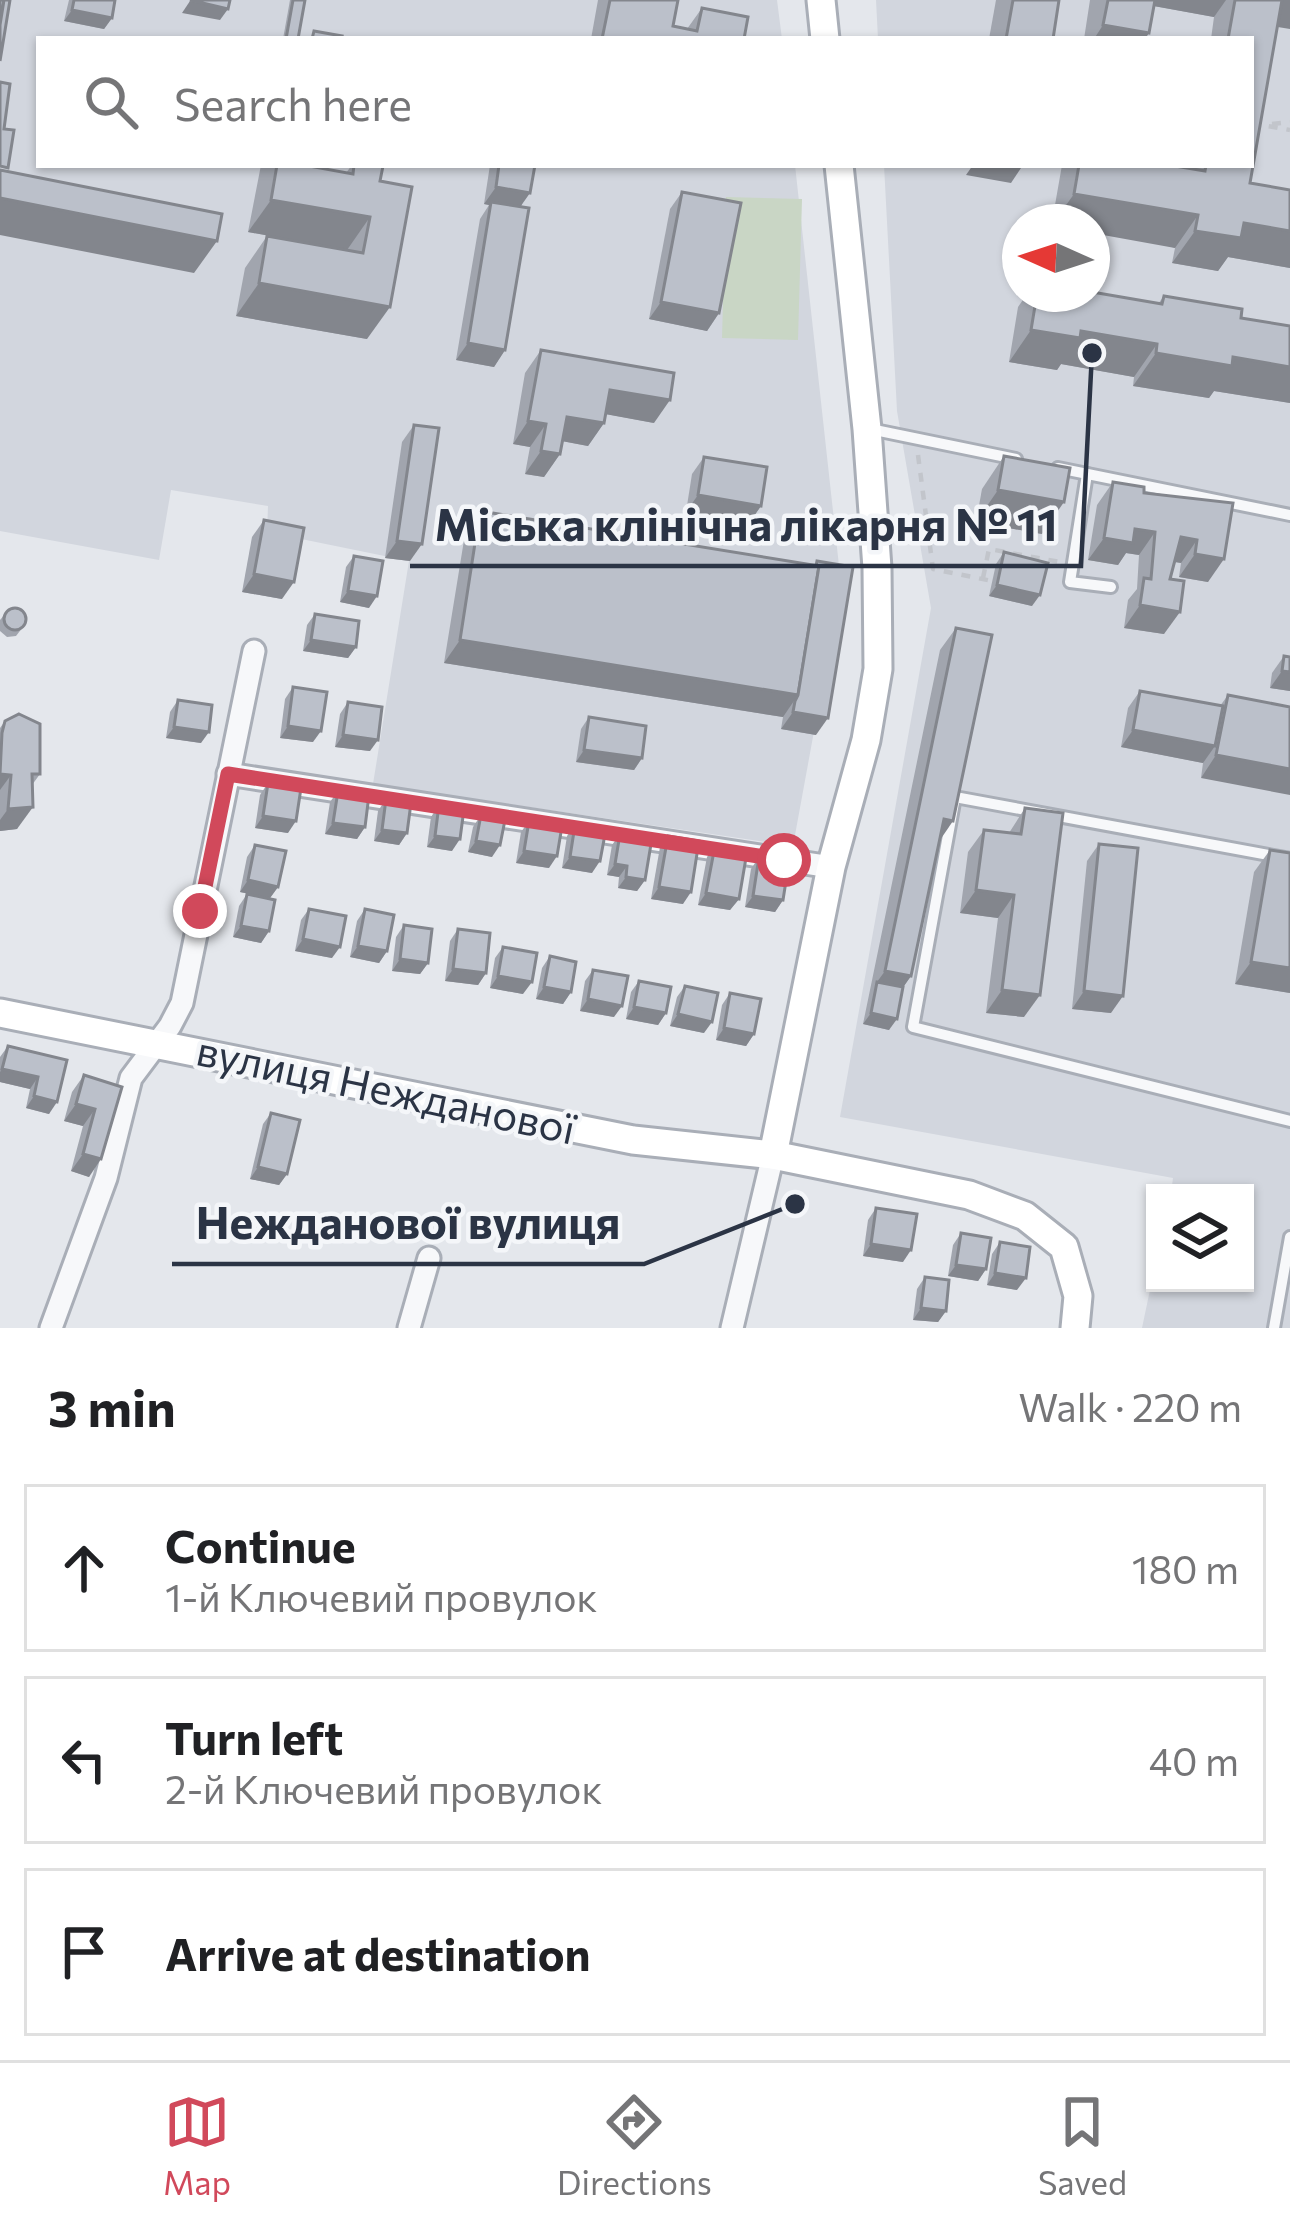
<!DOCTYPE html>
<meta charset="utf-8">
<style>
:root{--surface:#fff;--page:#f6f6f6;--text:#202124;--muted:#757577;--line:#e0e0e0;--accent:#d1495b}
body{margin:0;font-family:Commissioner,sans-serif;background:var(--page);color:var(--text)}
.controls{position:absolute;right:36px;bottom:36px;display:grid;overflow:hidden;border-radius:0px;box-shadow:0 3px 9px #0004}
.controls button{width:108px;height:108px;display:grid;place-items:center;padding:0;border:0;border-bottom:3px solid var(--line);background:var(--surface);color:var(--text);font:60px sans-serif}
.compass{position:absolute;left:1002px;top:204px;width:108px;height:108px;border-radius:50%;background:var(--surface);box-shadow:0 3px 9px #0004;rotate:273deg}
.stop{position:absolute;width:36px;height:36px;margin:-27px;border:9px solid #d1495b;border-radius:50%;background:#fff}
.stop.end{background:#d1495b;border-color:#fff;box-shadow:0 3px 12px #0008}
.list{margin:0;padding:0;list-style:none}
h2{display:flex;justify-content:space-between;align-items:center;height:156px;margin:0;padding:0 48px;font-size:51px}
h2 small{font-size:39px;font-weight:400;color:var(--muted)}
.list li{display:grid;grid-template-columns:78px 1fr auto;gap:36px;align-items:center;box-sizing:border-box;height:168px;margin:0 24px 24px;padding:0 24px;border:3px solid var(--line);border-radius:0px}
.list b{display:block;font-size:45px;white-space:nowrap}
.list p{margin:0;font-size:39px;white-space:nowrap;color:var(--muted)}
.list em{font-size:39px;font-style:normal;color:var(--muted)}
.icon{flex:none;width:66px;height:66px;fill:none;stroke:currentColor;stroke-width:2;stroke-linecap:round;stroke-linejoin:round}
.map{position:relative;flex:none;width:1290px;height:1328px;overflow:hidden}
.search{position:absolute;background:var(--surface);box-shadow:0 3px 9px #0004;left:36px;right:36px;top:36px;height:132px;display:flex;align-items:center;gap:30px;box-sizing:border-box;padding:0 42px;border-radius:0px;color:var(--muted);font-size:45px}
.sheet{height:732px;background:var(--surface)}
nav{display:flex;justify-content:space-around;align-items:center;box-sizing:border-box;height:168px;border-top:3px solid var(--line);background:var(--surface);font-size:33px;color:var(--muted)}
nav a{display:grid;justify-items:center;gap:6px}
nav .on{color:var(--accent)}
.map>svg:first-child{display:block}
</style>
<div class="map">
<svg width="1290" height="1328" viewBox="0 0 1290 1328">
<rect width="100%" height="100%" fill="#e4e7ec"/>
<g fill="#d2d6de" fill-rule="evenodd">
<polygon points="0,0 777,0 782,39 39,39 39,165 795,165 841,584 793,846 373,784 409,561 267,532 268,506 171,490 159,560 0,531"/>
<path d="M 876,0 L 1290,0 L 1290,1328 L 1142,1328 L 1155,1266 L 1155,1283 L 1245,1283 L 1245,1193 L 1171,1193 L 1173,1178 L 840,1117 L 931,608 L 897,411 L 884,165 L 1251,165 L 1251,39 L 878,39 ZM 1020,222 L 1092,222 L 1092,294 L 1020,294 Z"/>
</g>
<polygon fill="#c9d6c5" points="726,197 802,199 798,340 722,338"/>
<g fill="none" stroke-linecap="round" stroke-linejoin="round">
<g stroke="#a9aeb7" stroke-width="16">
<g id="lane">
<polyline points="870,429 1016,459"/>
<polyline points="1058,468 1290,515"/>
<polyline points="1087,474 1070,582 1111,587"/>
<polyline points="1290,859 955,797 913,1027 1290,1121"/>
<polyline points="1274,1328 1290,1237"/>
</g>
</g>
<g stroke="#a9aeb7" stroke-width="27">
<g id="street">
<polyline points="228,774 831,867"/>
<polyline points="51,1328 106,1178 131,1078 170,1026 182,1003 254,651"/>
<polyline points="409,1328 429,1258"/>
<polyline points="732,1328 773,1155"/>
</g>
</g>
<g stroke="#a9aeb7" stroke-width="33">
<g id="secondary">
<polyline points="821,0 825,39"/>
<polyline points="0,1013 633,1140 773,1155 969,1195 1025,1216 1064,1247 1078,1296 1075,1328"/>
<polyline points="773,1155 831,867 866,740 878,669 877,568 867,429 839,165"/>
</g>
</g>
<g stroke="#c2c5cb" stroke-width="4.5" stroke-dasharray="9 9" stroke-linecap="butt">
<polyline points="1251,123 1290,130"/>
<polyline points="1272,124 1290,122"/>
<polyline points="918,455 933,569 992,581"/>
<polyline points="983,578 989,549 1060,562"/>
</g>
<use href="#lane" stroke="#f7f8fa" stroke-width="10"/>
<use href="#street" stroke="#f7f8fa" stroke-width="21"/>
<use href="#secondary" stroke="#fff" stroke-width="27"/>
</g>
<g fill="#a1a5ae">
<polygon points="69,0 115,0 112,18 104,29 64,21"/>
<polygon points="290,0 305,0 298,39 283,39"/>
<polygon points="598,0 678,0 673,26 687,29 702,8 744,39 591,39"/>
<polygon points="996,0 1059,0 1053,39 989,39"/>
<polygon points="1090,0 1290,0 1277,26 1250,183 1290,190 1290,268 1228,257 1218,271 1172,263 1175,248 1092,222 1052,222 1062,165 1169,165 1189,168 1189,165 1251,165 1251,39 1211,39 1214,17 1154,6 1145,39 1084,39"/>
<polygon points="261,165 315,165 314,167 346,173 352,165 377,165 380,181 367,339 236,316 245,268 267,236 347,250 248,232"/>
<polygon points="490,165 535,165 521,207 505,350 494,367 456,360 480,219 489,205 484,204"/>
<polygon points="682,192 719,313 707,331 649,319 670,209"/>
<polygon points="1027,294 1092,294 1158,304 1164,296 1241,318 1290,326 1290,403 1214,391 1209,398 1133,386 1134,377 1061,364 1057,370 1009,362 1018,307"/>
<polygon points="541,350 654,423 606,414 604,423 588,446 562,441 560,454 544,477 525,474 530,447 513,444 525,373"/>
<polygon points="414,425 410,561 385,558 402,442"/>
<polygon points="1004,456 1042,534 976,522 982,489"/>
<polygon points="704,457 761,506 749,523 686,512 692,474"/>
<polygon points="1113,482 1144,493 1233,503 1208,582 1179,577 1181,563 1174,562 1170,579 1164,634 1124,628 1128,600 1137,589 1139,555 1126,553 1118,565 1088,560 1097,505"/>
<polygon points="480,511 814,565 817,561 816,735 781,729 783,717 444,663 465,534"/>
<polygon points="264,520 282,599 242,592 252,537"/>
<polygon points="1004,552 1032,606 989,596 996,564"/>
<polygon points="354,556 369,608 340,602 346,567"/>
<polygon points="10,608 26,623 16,636 7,637 0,631 0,620"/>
<polygon points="315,614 356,647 348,658 303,651 307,625"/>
<polygon points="956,628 939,841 911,976 903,987 889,1030 863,1024 940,650"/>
<polygon points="1284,656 1290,691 1270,688 1272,673"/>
<polygon points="293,687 313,742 280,738 285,699"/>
<polygon points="1140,691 1220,706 1228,695 1290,707 1201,778 1203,763 1121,747 1128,708"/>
<polygon points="178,700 201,743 166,738 170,712"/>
<polygon points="348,702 370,751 335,747 340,714"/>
<polygon points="589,717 642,758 634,770 576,762 581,729"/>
<polygon points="5,721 40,774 32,785 17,829 0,831 0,728"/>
<polygon points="268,783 288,833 255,828 260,795"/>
<polygon points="338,791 365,827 357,839 325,834 330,802"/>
<polygon points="386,799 407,833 399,845 374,841 378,811"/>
<polygon points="439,805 452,851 427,847 431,817"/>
<polygon points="1025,808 1024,1017 986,1013 998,918 960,913 968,852 984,830 1009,833"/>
<polygon points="481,815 492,857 468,852 473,827"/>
<polygon points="529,821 549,868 516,863 521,832"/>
<polygon points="575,825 592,873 562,868 567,836"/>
<polygon points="620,834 645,880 637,891 618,888 619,877 607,875 612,845"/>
<polygon points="668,836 683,904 651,899 660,847"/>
<polygon points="1099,844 1111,1013 1072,1009 1087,861"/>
<polygon points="255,845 278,887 270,898 240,892 247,857"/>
<polygon points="715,846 739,899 730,910 698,905 707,857"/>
<polygon points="1270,850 1290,993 1235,984 1254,872"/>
<polygon points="759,857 783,900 775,912 745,907 751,869"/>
<polygon points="247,894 269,931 261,943 233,937 239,906"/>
<polygon points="309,909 332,958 295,951 301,920"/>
<polygon points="365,909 387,951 379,963 350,957 357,921"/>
<polygon points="404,925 428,963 420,974 392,971 396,937"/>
<polygon points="458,929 486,973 478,985 445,981 450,941"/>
<polygon points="503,947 523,994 490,988 495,958"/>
<polygon points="550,956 571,992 563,1004 536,999 542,968"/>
<polygon points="593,970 614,1017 580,1011 585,981"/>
<polygon points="639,981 666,1013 658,1025 626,1019 631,992"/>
<polygon points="685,986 704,1033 670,1026 677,997"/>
<polygon points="730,993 754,1034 746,1046 716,1040 722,1005"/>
<polygon points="8,1046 67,1060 49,1114 26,1108 30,1089 0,1082 0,1057"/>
<polygon points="84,1075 122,1087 89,1177 71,1171 83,1126 64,1121 72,1092"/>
<polygon points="271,1113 287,1174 279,1185 250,1179 263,1124"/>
<polygon points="876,1208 903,1262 863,1256 868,1220"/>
<polygon points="961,1233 986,1269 978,1281 948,1276 953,1245"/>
<polygon points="1000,1242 1017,1290 987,1285 992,1254"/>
<polygon points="925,1277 946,1311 938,1322 913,1320 917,1289"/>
</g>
<g fill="#83868d">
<polygon points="1139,0 1226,0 1214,17 1137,3"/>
<polygon points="1277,0 1290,0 1290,29 1260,24"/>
<polygon points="190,1 228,9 220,20 182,13"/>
<polygon points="72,10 112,18 104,29 64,21"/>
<polygon points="1103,25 1149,33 1145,39 1094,39"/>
<polygon points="973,165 1023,165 1011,183 966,175"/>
<polygon points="496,187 530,193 518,210 491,202 489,205 484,204"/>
<polygon points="1074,194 1198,215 1175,248 1092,233 1092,222 1054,222"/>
<polygon points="0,198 217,241 194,273 0,235"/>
<polygon points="271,200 370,217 347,250 248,232"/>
<polygon points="1244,223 1290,231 1290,268 1228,257 1218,271 1172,263 1195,231"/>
<polygon points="259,283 390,307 367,339 236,316"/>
<polygon points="661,302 719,313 707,331 649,319"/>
<polygon points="1031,330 1081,331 1157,344 1134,377 1061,364 1057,370 1009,362"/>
<polygon points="468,343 505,350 494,367 456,360"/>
<polygon points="1156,353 1233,357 1290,367 1290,403 1214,391 1209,398 1133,386"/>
<polygon points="610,390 670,400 654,423 594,412"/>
<polygon points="567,417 604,423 588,446 551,439"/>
<polygon points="528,421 546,424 530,447 513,444"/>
<polygon points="541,451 560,454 544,477 525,474"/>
<polygon points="998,490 1064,502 1042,534 976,522"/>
<polygon points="698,495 761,506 749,523 686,512"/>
<polygon points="1135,529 1155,532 1139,555 1126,553 1118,565 1088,560 1104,538"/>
<polygon points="1181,537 1197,540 1181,563 1165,560"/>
<polygon points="397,541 422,544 410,561 385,558"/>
<polygon points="1195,554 1224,559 1208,582 1179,577"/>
<polygon points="254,574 294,582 282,599 242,592"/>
<polygon points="997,585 1040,595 1032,606 989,596"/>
<polygon points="348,591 377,596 369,608 340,602"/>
<polygon points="1140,605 1180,612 1164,634 1124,628"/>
<polygon points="311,640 356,647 348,658 303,651"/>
<polygon points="460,640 798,695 783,717 444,663"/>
<polygon points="1282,671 1290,672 1290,691 1270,688"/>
<polygon points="793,712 828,718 816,735 781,729"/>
<polygon points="288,726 321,731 313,742 280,738"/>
<polygon points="174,727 209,732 201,743 166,738"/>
<polygon points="1133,730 1215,746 1203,763 1121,747"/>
<polygon points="343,735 378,740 370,751 335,747"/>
<polygon points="584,750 642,758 634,770 576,762"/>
<polygon points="1216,755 1290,769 1290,795 1201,778"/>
<polygon points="0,774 11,775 0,790"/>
<polygon points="33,807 17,829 0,831 0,820 8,809"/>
<polygon points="263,816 296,821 288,833 255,828"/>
<polygon points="944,819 953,821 938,843"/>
<polygon points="333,823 365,827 357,839 325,834"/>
<polygon points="382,830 407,833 399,845 374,841"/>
<polygon points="435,836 460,839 452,851 427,847"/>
<polygon points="476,841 500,845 492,857 468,852"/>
<polygon points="524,851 557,856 549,868 516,863"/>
<polygon points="570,857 600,861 592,873 562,868"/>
<polygon points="615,864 627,866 619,877 607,875"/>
<polygon points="626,877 645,880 637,891 618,888"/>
<polygon points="248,880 278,887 270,898 240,892"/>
<polygon points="659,887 691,892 683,904 651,899"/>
<polygon points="976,890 1014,895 998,918 960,913"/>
<polygon points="706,893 739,899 730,910 698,905"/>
<polygon points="753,896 783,900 775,912 745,907"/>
<polygon points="241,926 269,931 261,943 233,937"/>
<polygon points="303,939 340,947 332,958 295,951"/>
<polygon points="358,946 387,951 379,963 350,957"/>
<polygon points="400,959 428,963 420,974 392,971"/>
<polygon points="1251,962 1290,968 1290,993 1235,984"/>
<polygon points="453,969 486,973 478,985 445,981"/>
<polygon points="885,971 911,976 895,999 877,982"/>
<polygon points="498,976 532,982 523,994 490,988"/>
<polygon points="544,987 571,992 563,1004 536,999"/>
<polygon points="1002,990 1040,995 1024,1017 986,1013"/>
<polygon points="1084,991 1123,996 1111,1013 1072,1009"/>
<polygon points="588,999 622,1006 614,1017 580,1011"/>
<polygon points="634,1007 666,1013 658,1025 626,1019"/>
<polygon points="871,1013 897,1019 889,1030 863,1024"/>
<polygon points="678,1014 712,1022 704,1033 670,1026"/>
<polygon points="724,1028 754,1034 746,1046 716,1040"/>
<polygon points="2,1069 38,1077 30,1089 0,1082 0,1072"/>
<polygon points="34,1096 57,1102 49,1114 26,1108"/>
<polygon points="76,1104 95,1109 83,1126 64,1121"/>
<polygon points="83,1154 101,1159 89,1177 71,1171"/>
<polygon points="258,1167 287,1174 279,1185 250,1179"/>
<polygon points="871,1244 911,1250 903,1262 863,1256"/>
<polygon points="956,1265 986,1269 978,1281 948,1276"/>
<polygon points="995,1273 1026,1278 1017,1290 987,1285"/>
<polygon points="921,1308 946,1311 938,1322 913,1320"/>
</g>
<g fill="#bbc0ca" stroke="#83868d" stroke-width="3">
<polygon points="0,0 4,0 0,25"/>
<polygon points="4,0 10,0 0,61 0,25"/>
<polygon points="74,0 115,0 112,18 72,10"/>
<polygon points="190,0 230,0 228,9"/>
<polygon points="293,0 305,0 298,39 286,39"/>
<polygon points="610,0 678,0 673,26 697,31 702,8 748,17 744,39 602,39"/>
<polygon points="1013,0 1059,0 1053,39 1006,39"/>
<polygon points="1108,0 1155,0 1149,33 1103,25"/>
<polygon points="1235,0 1282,0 1250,183 1290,190 1290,231 1244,223 1241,238 1195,231 1198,215 1074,194 1079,165 1169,165 1205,171 1206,165 1251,165 1251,39 1228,39"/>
<polygon points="314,31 342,36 341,39 312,39"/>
<polygon points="0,82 10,84 4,129 14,130 8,168 0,166"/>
<polygon points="277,165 315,165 314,167 353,174 354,165 377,165 383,166 380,181 412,187 390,307 259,283 267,236 363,253 370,217 271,200"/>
<polygon points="499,165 535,165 530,193 496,187"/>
<polygon points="0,170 222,214 217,241 0,198"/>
<polygon points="682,192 741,203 719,313 661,302"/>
<polygon points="491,202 529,208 505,350 468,343"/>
<polygon points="1092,292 1162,304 1164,296 1242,309 1241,318 1290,326 1290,367 1233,357 1232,366 1156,353 1157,344 1081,331 1080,338 1031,330 1037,294 1092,294"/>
<polygon points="541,350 674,373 670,400 610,390 604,423 567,417 560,454 541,451 546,424 528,421"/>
<polygon points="414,425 439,428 422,544 397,541"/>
<polygon points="1004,456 1070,468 1064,502 998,490"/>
<polygon points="704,457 767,467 761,506 698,495"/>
<polygon points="1113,482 1144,487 1144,493 1233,503 1224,559 1195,554 1197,540 1181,537 1170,579 1184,581 1180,612 1140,605 1144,578 1151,579 1155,532 1135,529 1133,543 1104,538"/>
<polygon points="480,511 819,566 798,695 460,640"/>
<polygon points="264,520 304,528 294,582 254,574"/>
<polygon points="1004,552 1048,563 1040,595 997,585"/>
<polygon points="354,556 383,561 377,596 348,591"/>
<polygon points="817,561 853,567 828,718 793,712 795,701 798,695 819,566 816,566"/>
<circle cx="15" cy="619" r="11"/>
<polygon points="315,614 359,621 356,647 311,640"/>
<polygon points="956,628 992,635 953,821 944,819 911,976 885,971"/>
<polygon points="1284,656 1290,657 1290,672 1282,671"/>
<polygon points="293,687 327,692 321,731 288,726"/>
<polygon points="1140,691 1223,706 1215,746 1133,730"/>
<polygon points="1228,695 1290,707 1290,769 1216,755"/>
<polygon points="178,700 212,705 209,732 174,727"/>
<polygon points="348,702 382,707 378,740 343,735"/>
<polygon points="19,714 40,724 40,774 32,774 33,807 8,809 11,775 0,774 2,733 5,721"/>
<polygon points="589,717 646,726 642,758 584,750"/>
<polygon points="268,783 301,788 296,821 263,816"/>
<polygon points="338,791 369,795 365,827 333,823"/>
<polygon points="386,799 411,803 407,833 382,830"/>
<polygon points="439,805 464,809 460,839 435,836"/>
<polygon points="1025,808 1063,813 1040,995 1002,990 1014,895 976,890 984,830 1021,834"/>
<polygon points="481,815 505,820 500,845 476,841"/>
<polygon points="529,821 562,826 557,856 524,851"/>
<polygon points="575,825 606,829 600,861 570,857"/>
<polygon points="620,834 652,838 645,880 626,877 627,866 615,864"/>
<polygon points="668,836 699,841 691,892 659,887"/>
<polygon points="1099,844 1138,848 1123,996 1084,991"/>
<polygon points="255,845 286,851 278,887 248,880"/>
<polygon points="715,846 747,852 739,899 706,893"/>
<polygon points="1270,850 1290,853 1290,968 1251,962"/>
<polygon points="759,857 789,862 783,900 753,896"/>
<polygon points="247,894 275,900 269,931 241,926"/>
<polygon points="309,909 346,916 340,947 303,939"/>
<polygon points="365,909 394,915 387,951 358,946"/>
<polygon points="404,925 432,929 428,963 400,959"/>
<polygon points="458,929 490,933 486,973 453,969"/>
<polygon points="503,947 537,953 532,982 498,976"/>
<polygon points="550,956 576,962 571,992 544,987"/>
<polygon points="593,970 628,976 622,1006 588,999"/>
<polygon points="639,981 671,987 666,1013 634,1007"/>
<polygon points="877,982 903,987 897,1019 871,1013"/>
<polygon points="685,986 718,993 712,1022 678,1014"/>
<polygon points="730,993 761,999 754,1034 724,1028"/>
<polygon points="8,1046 67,1060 57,1102 34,1096 38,1077 2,1069"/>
<polygon points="84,1075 122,1087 101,1159 83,1154 95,1109 76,1104"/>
<polygon points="271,1113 300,1120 287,1174 258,1167"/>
<polygon points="876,1208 917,1214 911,1250 871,1244"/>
<polygon points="961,1233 991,1238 986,1269 956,1265"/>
<polygon points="1000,1242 1030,1247 1026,1278 995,1273"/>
<polygon points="925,1277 949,1280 946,1311 921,1308"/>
</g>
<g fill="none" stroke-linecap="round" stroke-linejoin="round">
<polyline stroke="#d1495b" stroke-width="15" points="200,911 228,774 784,860"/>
</g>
<g text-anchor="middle" stroke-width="9" stroke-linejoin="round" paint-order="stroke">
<g font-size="42" fill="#2b3445" stroke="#f4f6f9">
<text transform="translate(386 1090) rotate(12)" y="15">вулиця Нежданової</text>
</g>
</g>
<path fill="none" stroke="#2b3445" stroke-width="4.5" d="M1092 353L1081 566H410M795 1204L644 1264H172"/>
<g fill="#2b3445" stroke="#f4f6f9" stroke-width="4.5">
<circle cx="1092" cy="353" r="12"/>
<circle cx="795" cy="1204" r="12"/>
</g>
<g font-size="45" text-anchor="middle" font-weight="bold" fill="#2b3445" stroke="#f4f6f9" stroke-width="9" stroke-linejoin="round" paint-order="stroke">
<text x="746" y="541">Міська клінічна лікарня № 11</text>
<text x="408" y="1239">Нежданової вулиця</text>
</g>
</svg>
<div class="controls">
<button><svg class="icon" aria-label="layers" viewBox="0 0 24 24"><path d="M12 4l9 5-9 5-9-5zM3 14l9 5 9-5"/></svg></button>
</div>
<svg class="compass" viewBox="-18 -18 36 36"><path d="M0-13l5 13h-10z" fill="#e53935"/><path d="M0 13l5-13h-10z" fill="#757577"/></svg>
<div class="stop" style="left:784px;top:860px"></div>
<div class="stop end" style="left:200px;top:911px"></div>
<div class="search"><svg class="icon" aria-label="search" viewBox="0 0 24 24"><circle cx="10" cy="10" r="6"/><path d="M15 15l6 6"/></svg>Search here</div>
</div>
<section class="sheet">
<h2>3 min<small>Walk · 220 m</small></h2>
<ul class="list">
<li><svg class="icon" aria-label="ahead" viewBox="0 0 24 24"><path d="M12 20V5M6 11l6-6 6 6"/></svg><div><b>Continue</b><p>1-й Ключевий провулок</p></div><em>180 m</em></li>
<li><svg class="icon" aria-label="left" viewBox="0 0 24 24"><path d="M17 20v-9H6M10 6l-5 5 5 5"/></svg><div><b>Turn left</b><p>2-й Ключевий провулок</p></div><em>40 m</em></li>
<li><svg class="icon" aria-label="arrive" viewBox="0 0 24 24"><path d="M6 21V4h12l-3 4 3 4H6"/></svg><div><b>Arrive at destination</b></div></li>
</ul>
</section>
<nav>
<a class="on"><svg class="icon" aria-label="map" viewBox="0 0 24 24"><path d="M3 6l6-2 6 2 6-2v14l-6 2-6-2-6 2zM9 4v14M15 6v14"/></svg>Map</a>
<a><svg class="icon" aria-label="directions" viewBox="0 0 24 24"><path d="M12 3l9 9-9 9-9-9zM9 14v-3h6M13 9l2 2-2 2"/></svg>Directions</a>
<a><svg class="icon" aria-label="saved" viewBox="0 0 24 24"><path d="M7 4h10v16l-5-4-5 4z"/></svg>Saved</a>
</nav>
